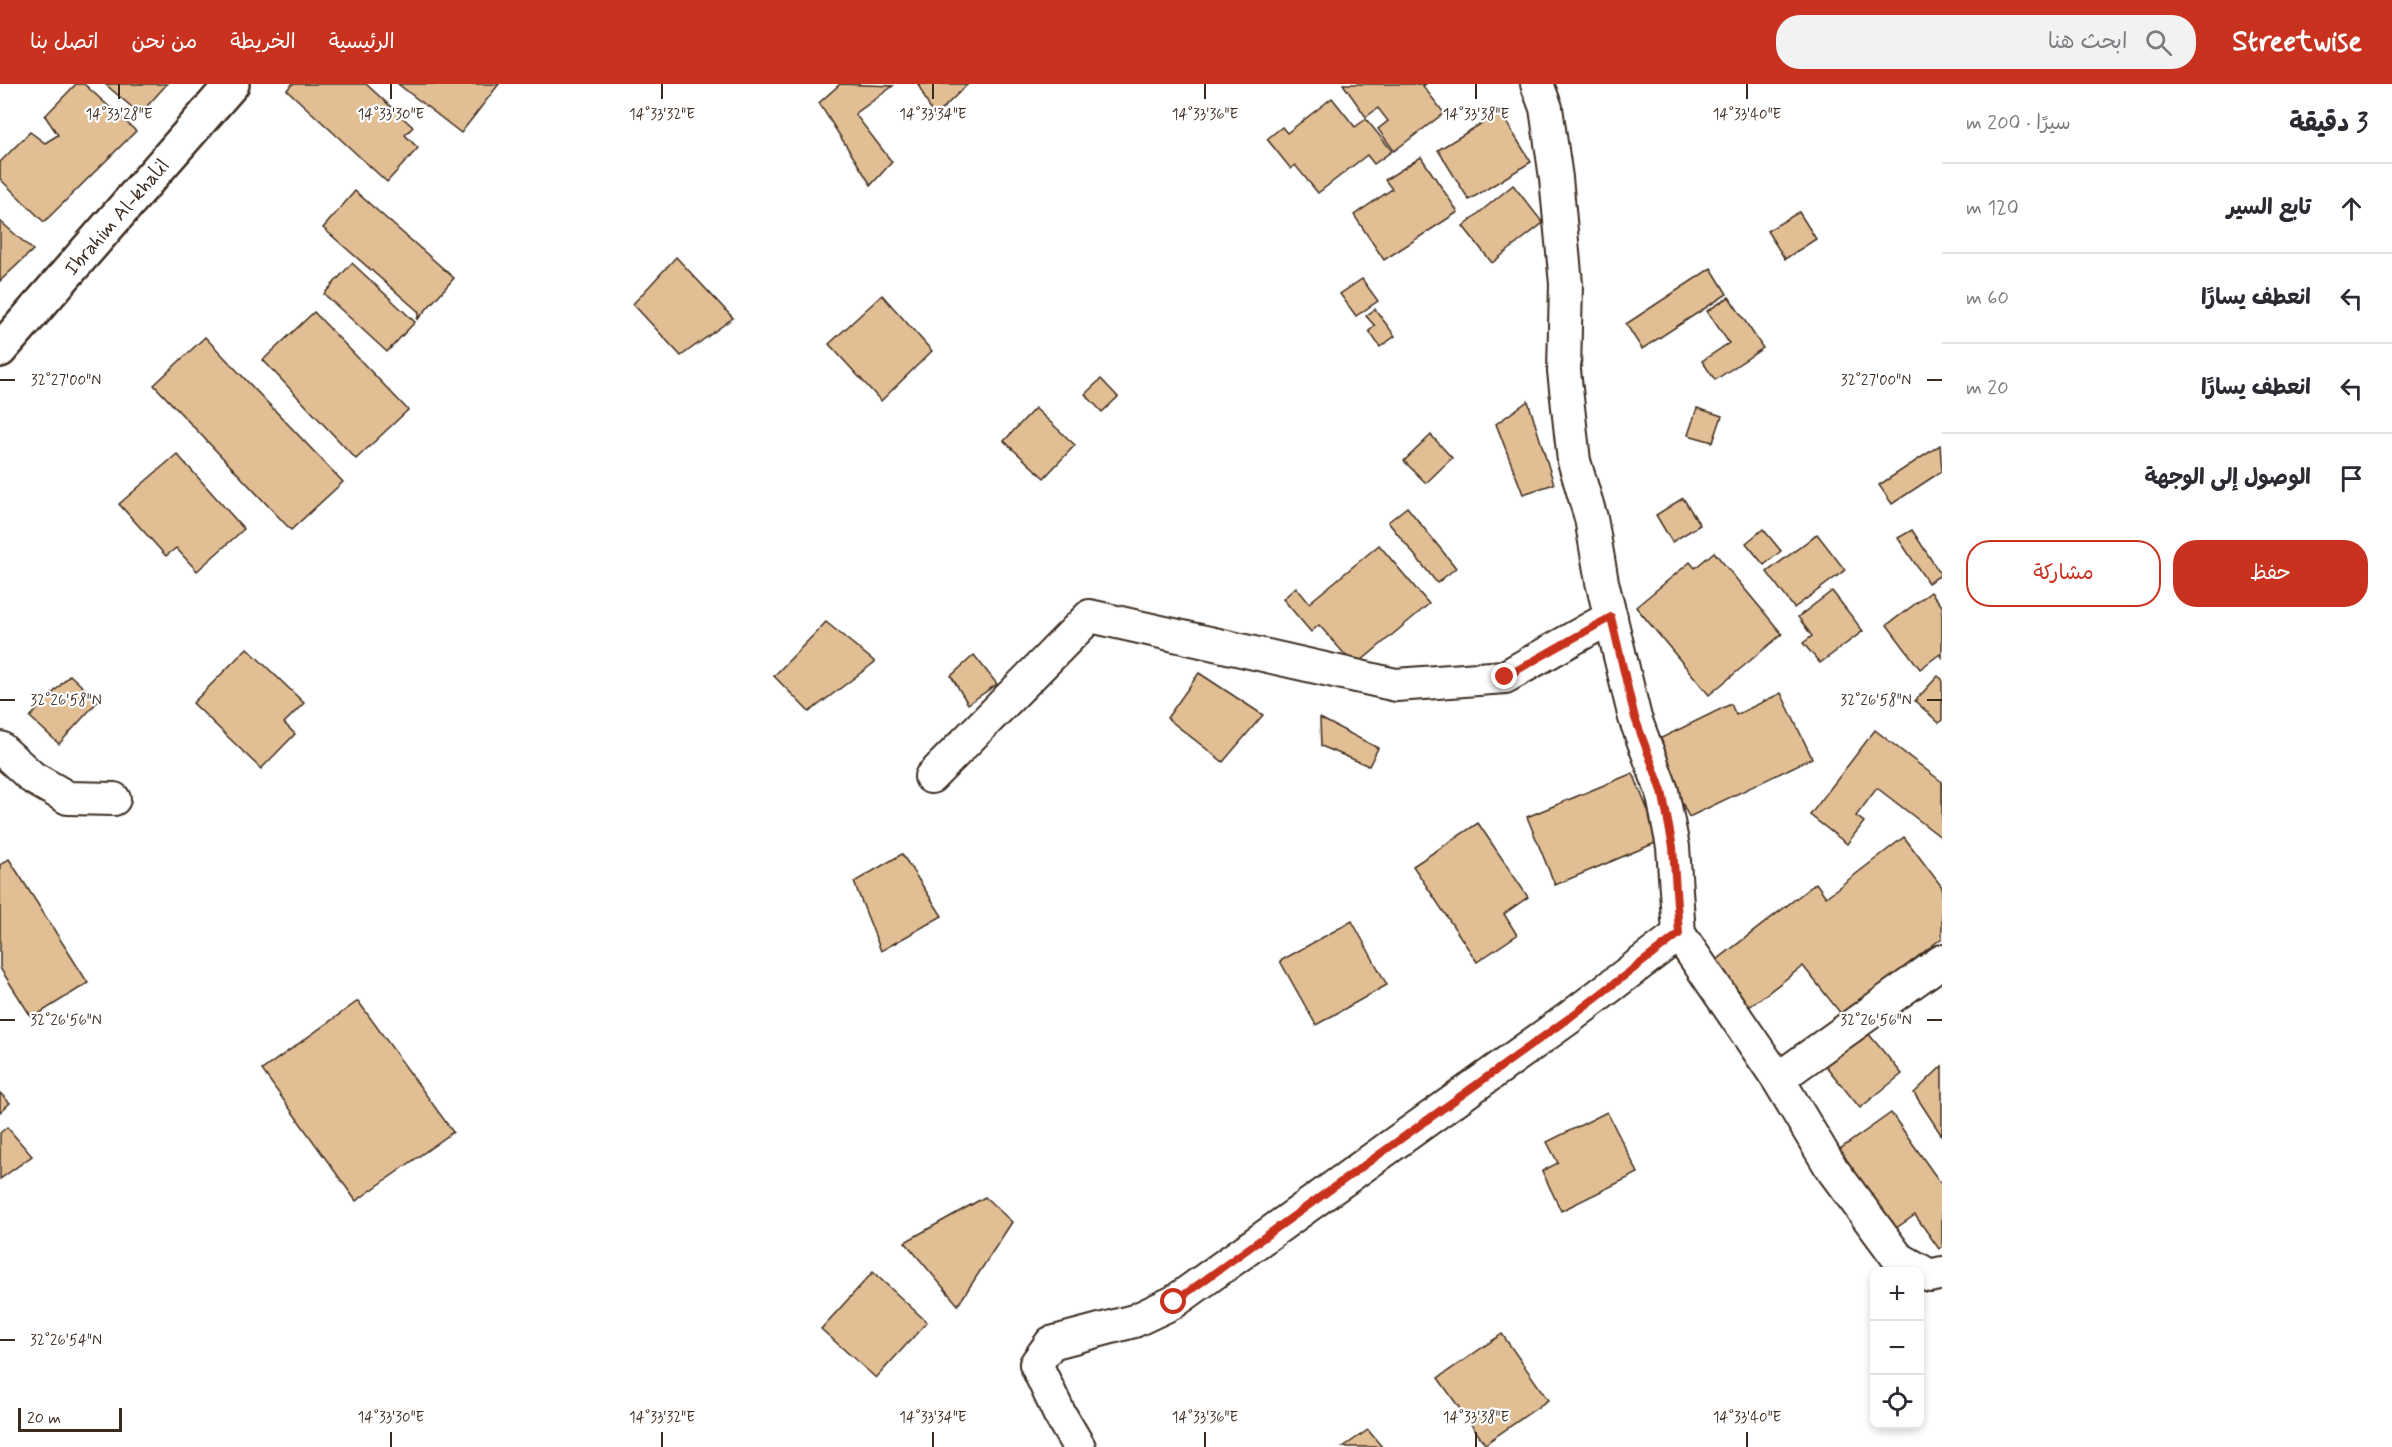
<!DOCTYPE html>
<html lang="ar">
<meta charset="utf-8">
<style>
:root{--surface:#fff;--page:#f2f2f3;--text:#2b2b33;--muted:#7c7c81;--line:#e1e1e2;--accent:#c8321e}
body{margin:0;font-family:Mynerve,"Playpen Sans Arabic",sans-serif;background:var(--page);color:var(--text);direction:rtl}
.controls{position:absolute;right:18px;bottom:18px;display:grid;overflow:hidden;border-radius:12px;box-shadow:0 3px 9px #0003}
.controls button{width:54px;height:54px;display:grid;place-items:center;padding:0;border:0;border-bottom:2px solid var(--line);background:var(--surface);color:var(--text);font:30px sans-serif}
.scale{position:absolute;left:18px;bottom:15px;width:104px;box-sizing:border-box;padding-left:6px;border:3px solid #3b2a1e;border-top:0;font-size:16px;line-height:21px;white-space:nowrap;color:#3b2a1e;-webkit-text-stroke:4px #fff;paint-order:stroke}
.stop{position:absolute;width:18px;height:18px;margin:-14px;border:4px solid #c8321e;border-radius:50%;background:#fff}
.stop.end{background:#c8321e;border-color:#fff;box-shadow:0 2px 6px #0008}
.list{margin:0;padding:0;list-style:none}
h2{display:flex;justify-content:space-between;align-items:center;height:78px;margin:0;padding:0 24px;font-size:26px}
h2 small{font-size:20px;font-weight:400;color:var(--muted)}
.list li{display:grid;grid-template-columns:39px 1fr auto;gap:18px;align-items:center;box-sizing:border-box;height:90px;padding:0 24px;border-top:2px solid var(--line)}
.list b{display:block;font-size:22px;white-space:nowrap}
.list em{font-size:20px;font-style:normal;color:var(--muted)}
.actions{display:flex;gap:12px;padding:18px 24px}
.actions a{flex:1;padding:14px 0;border:2px solid var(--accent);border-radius:24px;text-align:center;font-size:21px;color:var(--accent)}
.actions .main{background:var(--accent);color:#fff}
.icon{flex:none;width:33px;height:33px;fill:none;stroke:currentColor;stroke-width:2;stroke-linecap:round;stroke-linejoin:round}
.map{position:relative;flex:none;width:1942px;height:1363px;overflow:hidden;direction:ltr}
header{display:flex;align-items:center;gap:36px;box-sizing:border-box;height:84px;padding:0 30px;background:var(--accent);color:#fff}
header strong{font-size:28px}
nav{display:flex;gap:33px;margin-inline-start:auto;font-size:21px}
.search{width:420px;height:54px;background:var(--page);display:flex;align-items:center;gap:15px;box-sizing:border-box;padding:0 21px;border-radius:24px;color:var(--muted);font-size:22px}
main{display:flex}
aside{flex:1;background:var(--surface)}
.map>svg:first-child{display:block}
</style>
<header>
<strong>Streetwise</strong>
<div class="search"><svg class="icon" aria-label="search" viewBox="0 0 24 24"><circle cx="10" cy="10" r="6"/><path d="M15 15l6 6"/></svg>ابحث هنا</div>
<nav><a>الرئيسية</a><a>الخريطة</a><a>من نحن</a><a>اتصل بنا</a></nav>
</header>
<main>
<aside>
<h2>3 دقيقة<small>سيرًا · 200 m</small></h2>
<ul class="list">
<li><svg class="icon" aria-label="ahead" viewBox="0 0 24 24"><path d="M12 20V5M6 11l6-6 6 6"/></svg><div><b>تابع السير</b></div><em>120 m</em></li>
<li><svg class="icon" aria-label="left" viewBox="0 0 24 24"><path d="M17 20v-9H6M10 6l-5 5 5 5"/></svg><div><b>انعطف يسارًا</b></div><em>60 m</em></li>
<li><svg class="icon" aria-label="left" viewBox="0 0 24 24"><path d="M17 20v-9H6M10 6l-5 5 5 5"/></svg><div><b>انعطف يسارًا</b></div><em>20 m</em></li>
<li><svg class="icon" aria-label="arrive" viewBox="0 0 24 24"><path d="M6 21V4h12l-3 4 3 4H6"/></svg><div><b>الوصول إلى الوجهة</b></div></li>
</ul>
<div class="actions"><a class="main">حفظ</a><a>مشاركة</a></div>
</aside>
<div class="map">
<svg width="1942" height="1363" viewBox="0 0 1942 1363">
<rect width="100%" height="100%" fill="#fff"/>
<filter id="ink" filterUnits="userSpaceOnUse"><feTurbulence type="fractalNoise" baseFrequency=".0167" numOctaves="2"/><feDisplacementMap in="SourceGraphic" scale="12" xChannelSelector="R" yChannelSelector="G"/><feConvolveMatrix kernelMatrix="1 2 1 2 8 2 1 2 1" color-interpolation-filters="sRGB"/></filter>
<g filter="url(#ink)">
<g fill="#e2be94" stroke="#3b2a1e" stroke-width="1.5">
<polygon points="76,0 84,0 136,47 44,138 0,95 0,78 30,48 45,59 58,51 45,32"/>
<polygon points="105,0 167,0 140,30"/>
<polygon points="292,0 366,0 413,43 405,51 418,64 387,98 287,6"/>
<polygon points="398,0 499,0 461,49"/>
<polygon points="840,0 893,2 855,30 892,78 871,101 819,19"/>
<polygon points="918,0 968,0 934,33"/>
<polygon points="1343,0 1426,0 1423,2 1444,29 1394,67 1378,45 1388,37 1378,24 1366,33"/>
<polygon points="1332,14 1355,43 1366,35 1392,67 1374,80 1367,71 1318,109 1295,81 1291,85 1267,55 1282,43 1287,49"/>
<polygon points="1500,28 1531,78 1469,116 1438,66"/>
<polygon points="1421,73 1458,128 1384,176 1354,131 1392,105 1385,96"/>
<polygon points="1513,101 1543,139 1492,179 1463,142"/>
<polygon points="355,107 454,194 417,236 419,228 323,144"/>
<polygon points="1799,128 1816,155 1785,175 1767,147"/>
<polygon points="0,137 33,166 0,197"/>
<polygon points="676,173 733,234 681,272 633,220"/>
<polygon points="352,179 415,238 387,268 324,210"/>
<polygon points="1711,184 1727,210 1642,265 1626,240"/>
<polygon points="1362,195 1378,217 1356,232 1340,210"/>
<polygon points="882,211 932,267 881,317 829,260"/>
<polygon points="1729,213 1763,264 1715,296 1702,277 1729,259 1707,227"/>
<polygon points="1375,225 1395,252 1380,263 1369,247 1375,242 1366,232"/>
<polygon points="314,228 408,326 356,375 263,276"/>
<polygon points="205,253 343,398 291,446 154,301"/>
<polygon points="1101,295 1118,313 1102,328 1085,310"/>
<polygon points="1528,317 1554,400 1523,410 1496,340"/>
<polygon points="1035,324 1075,361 1044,394 1004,357"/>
<polygon points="1697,324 1722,332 1713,358 1688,351"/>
<polygon points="1431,351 1452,374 1426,399 1404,377"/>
<polygon points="1940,361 1942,387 1892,420 1879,401"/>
<polygon points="177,370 244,445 197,487 176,464 166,472 119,420"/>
<polygon points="1683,414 1700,441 1672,458 1656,431"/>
<polygon points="1407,423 1456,484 1437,499 1388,438"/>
<polygon points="1763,445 1781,467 1764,481 1746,459"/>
<polygon points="1912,446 1941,491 1928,499 1898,454"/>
<polygon points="1817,450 1845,486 1794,524 1767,488"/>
<polygon points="1379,461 1429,520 1355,582 1319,541 1311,548 1283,515 1296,503 1309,519"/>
<polygon points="1714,468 1782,550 1709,611 1636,523 1690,478 1695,484"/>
<polygon points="1832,507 1863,547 1820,579 1803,559 1812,552 1798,533"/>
<polygon points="1931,508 1942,522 1942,573 1940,570 1920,585 1887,541"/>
<polygon points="826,538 875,578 809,628 774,592"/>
<polygon points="247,564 304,619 284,639 295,650 261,685 193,619"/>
<polygon points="974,571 997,600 968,620 951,592"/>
<polygon points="1199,589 1263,631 1223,678 1167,634"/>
<polygon points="70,591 98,617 59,660 30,633"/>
<polygon points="1938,592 1942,595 1942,636 1939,639 1915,617"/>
<polygon points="1781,609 1812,674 1689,733 1653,658 1731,620 1736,631"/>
<polygon points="1320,634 1378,664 1369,682 1321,662"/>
<polygon points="1875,646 1942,698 1942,754 1877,704 1856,732 1864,738 1847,760 1810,731"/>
<polygon points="1633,689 1660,757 1555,801 1527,733"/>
<polygon points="1478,739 1528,813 1504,830 1517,851 1477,878 1413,782"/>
<polygon points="1904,753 1942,803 1942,854 1842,931 1803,882 1748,924 1713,879 1816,799 1826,813"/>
<polygon points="902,770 942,832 881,867 854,798"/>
<polygon points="9,775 88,899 32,934 0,884 0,781"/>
<polygon points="1352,837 1387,901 1316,941 1280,877"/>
<polygon points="358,917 453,1048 356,1117 262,986"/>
<polygon points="1862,942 1902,990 1860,1024 1821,976"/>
<polygon points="1942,982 1942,1052 1914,1009"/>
<polygon points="0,1009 10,1019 0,1028"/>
<polygon points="1607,1028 1638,1089 1561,1127 1542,1087 1558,1079 1547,1058"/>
<polygon points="1891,1029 1942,1101 1942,1163 1939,1165 1915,1131 1889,1149 1833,1070"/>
<polygon points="7,1043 32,1072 0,1095 0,1049"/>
<polygon points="985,1113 1012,1138 958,1221 905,1158"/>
<polygon points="873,1188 927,1238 876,1294 821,1245"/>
<polygon points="1502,1250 1548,1316 1485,1360 1438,1294"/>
<polygon points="1368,1346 1382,1363 1343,1363"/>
</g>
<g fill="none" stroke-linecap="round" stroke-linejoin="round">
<g stroke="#3b2a1e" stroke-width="36">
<g id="minor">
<polyline points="1537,0 1546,24 1556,94 1566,200 1564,287 1574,377 1591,434 1602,498 1635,634 1662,707 1673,763 1679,850 1778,995 1832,1085 1898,1174 1930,1192 1942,1189"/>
<polyline points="0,664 33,694 68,714 114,715"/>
<polyline points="931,693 1090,532 1396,601 1505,593 1611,533"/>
<polyline points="1778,995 1942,877"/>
<polyline points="1079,1363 1059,1329 1036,1280 1051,1259 1134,1237 1174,1218 1569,934 1679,850"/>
</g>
</g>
<g stroke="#3b2a1e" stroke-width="38">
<g id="tertiary">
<path id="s1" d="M 0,266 L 232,0"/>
</g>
</g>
<use href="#minor" stroke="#fff" stroke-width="32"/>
<use href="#tertiary" stroke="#fff" stroke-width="33"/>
</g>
</g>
<g fill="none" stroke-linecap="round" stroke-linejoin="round" filter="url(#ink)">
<polyline stroke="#c8321e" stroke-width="8" points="1174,1218 1569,934 1679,850 1673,763 1662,707 1635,634 1611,533 1505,593"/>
</g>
<path fill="none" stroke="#3b2a1e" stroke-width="2" d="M 119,0 L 119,15M 391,0 L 391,15M 662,0 L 662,15M 933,0 L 933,15M 1205,0 L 1205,15M 1476,0 L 1476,15M 1747,0 L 1747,15M 0,296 L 15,296M 1927,296 L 1942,296M 0,616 L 15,616M 1927,616 L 1942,616M 0,936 L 15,936M 1927,936 L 1942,936M 0,1256 L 15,1256M 391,1348 L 391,1363M 662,1348 L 662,1363M 933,1348 L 933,1363M 1205,1348 L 1205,1363M 1476,1348 L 1476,1363M 1747,1348 L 1747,1363"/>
<g text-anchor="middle" stroke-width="4.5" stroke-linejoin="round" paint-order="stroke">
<g font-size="20" fill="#3b2a1e" stroke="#fff">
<text dy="7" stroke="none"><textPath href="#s1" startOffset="177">Ibrahim Al-khalil</textPath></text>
</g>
</g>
<g font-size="15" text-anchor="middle" fill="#3b2a1e" stroke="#fff" stroke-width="4.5" stroke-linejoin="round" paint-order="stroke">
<text x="119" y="35">14°33'28"E</text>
<text x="391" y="35">14°33'30"E</text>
<text x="662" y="35">14°33'32"E</text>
<text x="933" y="35">14°33'34"E</text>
<text x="1205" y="35">14°33'36"E</text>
<text x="1476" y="35">14°33'38"E</text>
<text x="1747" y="35">14°33'40"E</text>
<text x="66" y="301">32°27'00"N</text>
<text x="1876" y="301">32°27'00"N</text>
<text x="66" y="621">32°26'58"N</text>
<text x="1876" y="621">32°26'58"N</text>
<text x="66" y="941">32°26'56"N</text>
<text x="1876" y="941">32°26'56"N</text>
<text x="66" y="1261">32°26'54"N</text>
<text x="391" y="1338">14°33'30"E</text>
<text x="662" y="1338">14°33'32"E</text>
<text x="933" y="1338">14°33'34"E</text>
<text x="1205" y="1338">14°33'36"E</text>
<text x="1476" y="1338">14°33'38"E</text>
<text x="1747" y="1338">14°33'40"E</text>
</g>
</svg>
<div class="controls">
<button>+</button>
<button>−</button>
<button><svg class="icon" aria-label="locate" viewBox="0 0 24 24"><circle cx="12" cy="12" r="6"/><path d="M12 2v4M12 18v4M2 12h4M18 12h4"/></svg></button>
</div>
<div class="scale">20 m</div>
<div class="stop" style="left:1174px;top:1218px"></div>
<div class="stop end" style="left:1505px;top:593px"></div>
</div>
</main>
